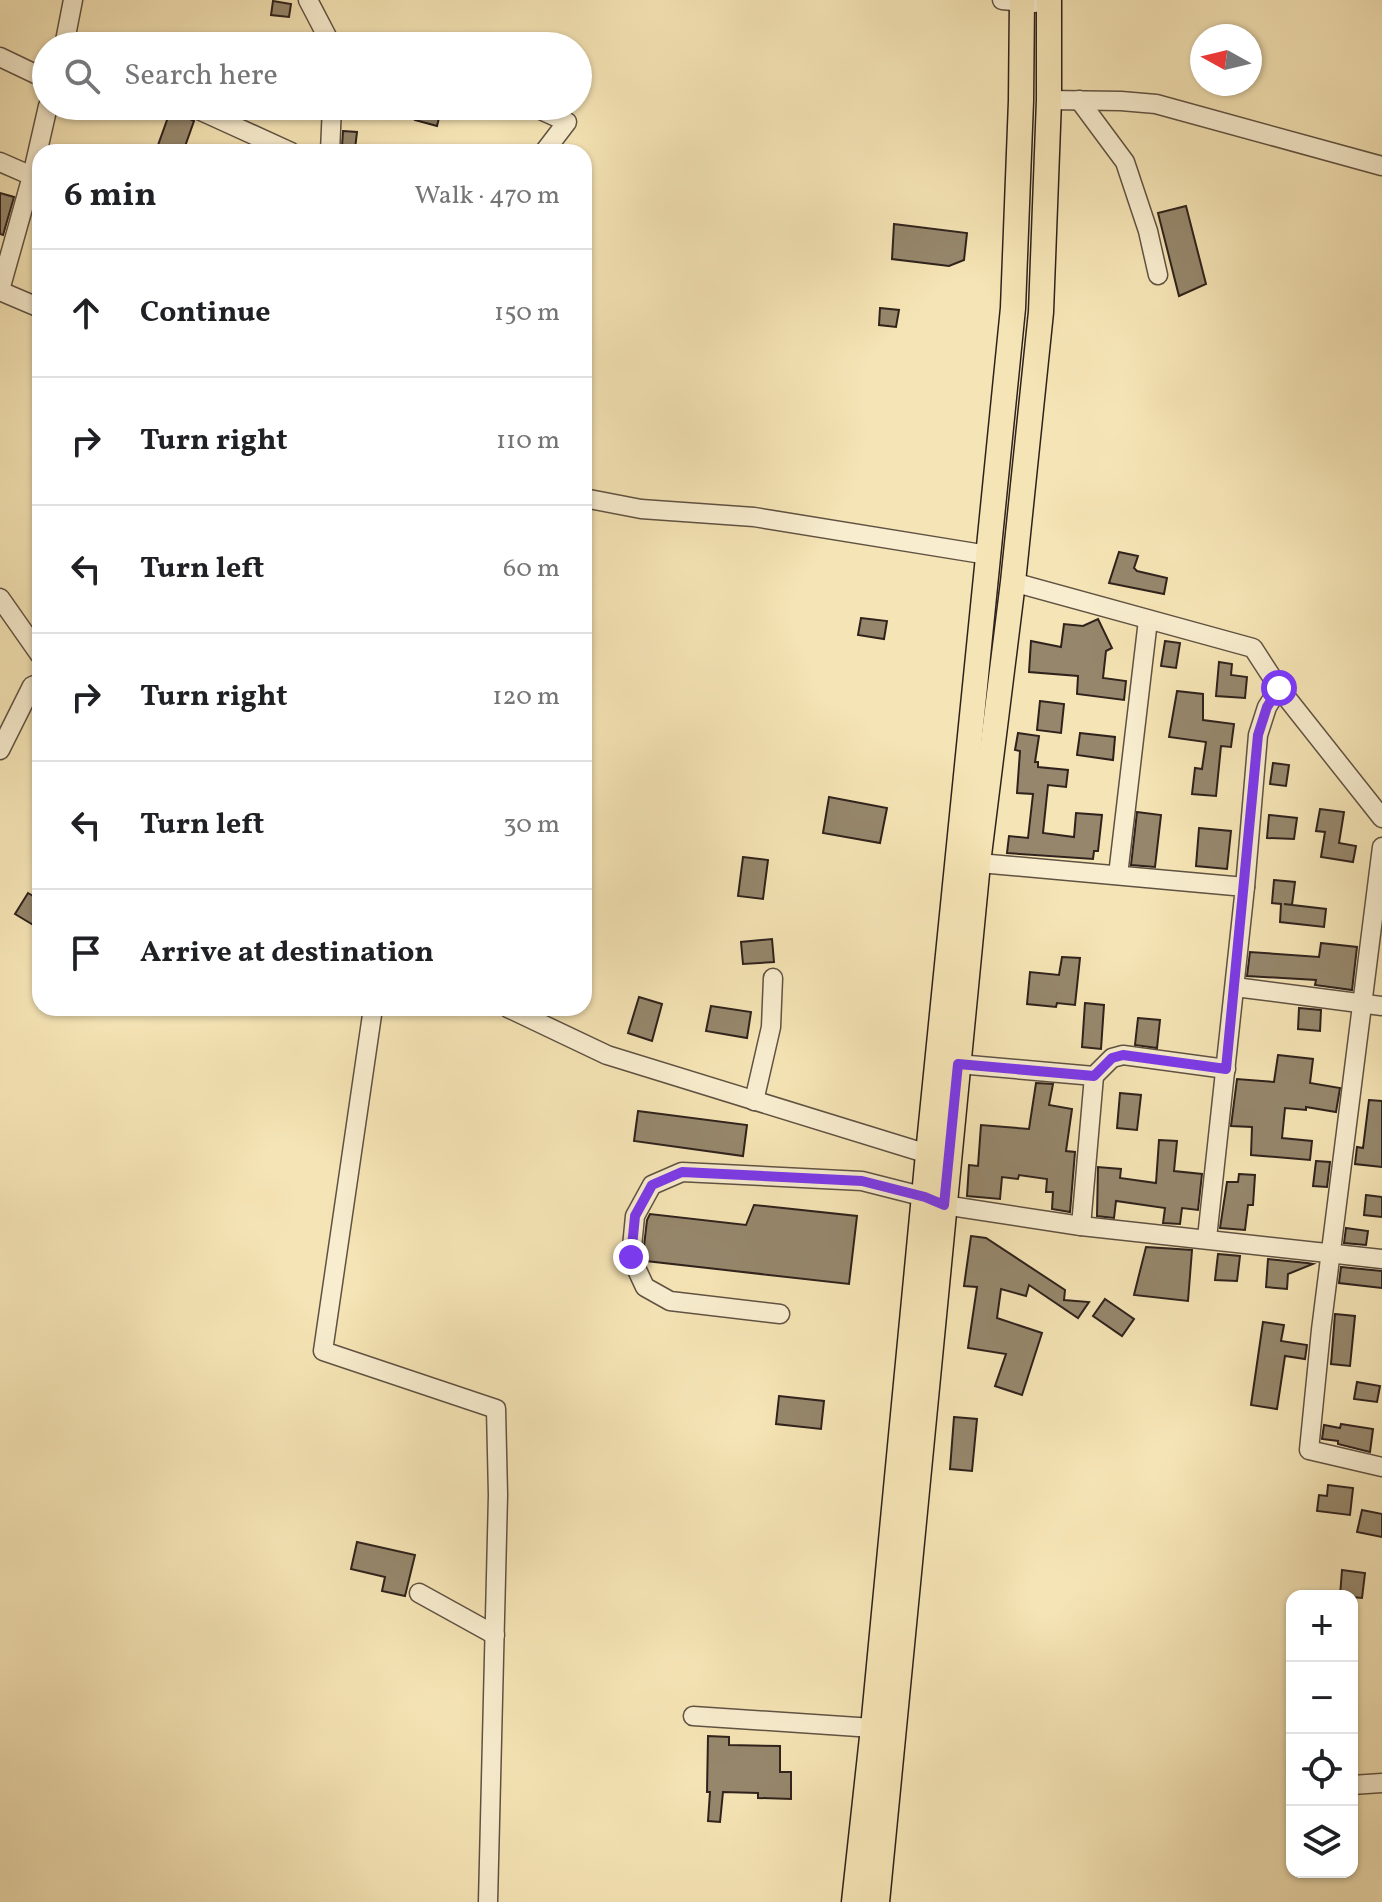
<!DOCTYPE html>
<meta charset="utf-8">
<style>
:root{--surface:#fff;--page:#f6f6f6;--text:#202124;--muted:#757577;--line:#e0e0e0}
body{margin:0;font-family:Vollkorn,serif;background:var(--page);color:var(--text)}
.controls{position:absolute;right:24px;bottom:24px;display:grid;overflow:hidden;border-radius:16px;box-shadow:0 2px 6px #0004}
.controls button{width:72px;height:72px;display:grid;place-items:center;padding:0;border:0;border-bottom:2px solid var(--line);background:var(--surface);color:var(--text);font:40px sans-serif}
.compass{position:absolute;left:1190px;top:24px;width:72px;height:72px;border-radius:50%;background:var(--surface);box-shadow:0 2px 6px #0004;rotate:278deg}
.stop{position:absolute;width:24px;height:24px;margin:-18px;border:6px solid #7c3aed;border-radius:50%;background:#fff}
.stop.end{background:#7c3aed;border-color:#fff;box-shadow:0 2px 8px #0008}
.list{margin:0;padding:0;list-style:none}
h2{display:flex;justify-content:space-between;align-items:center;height:104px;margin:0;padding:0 32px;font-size:34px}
h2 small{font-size:26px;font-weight:400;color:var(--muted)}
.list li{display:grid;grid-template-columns:52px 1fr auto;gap:24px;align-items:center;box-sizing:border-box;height:128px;padding:0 32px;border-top:2px solid var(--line)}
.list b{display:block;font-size:30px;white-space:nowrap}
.list em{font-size:26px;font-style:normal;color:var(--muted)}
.icon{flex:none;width:44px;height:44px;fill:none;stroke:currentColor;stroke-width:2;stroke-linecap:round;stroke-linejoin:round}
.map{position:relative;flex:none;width:1382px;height:1902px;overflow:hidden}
.search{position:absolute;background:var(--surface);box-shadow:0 2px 6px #0004;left:32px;top:32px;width:560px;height:88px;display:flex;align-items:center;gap:20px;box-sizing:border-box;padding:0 28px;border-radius:44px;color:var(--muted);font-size:30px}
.panel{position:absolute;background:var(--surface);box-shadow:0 2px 6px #0004;left:32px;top:144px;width:560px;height:872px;border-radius:24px}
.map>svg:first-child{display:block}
</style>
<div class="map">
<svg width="1382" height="1902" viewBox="0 0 1382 1902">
<rect width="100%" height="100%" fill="#f5e4b5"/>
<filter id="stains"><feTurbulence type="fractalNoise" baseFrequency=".0025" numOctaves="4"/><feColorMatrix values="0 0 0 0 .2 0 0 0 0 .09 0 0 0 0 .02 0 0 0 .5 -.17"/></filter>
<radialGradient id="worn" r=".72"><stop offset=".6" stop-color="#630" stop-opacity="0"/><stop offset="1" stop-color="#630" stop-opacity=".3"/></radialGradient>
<g fill="#96876c" stroke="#2f221c" stroke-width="2">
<polygon points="273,1 291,4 289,17 271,15"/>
<polygon points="419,106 442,106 437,126 415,120"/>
<polygon points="171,109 194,121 183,152 168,152 157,148"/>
<polygon points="343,131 357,132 355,149 342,147"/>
<polygon points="0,193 14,197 3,235 0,234"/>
<polygon points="1186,206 1206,284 1179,296 1158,213"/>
<polygon points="894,224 967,233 964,260 949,266 892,259"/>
<polygon points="880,308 899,310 896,327 879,325"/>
<polygon points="1119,552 1138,556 1134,568 1137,571 1167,578 1164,594 1109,583"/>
<polygon points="861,618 887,621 884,639 858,635"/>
<polygon points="1098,619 1112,648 1106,651 1103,678 1126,681 1124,700 1077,694 1078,676 1029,672 1031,641 1061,647 1064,624 1083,626"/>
<polygon points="1165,641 1180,643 1176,668 1161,666"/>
<polygon points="1219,662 1232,664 1231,675 1247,677 1245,698 1216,696"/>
<polygon points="1177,691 1203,694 1203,720 1234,724 1231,747 1221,746 1216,796 1192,794 1195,768 1202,769 1206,742 1169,737"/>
<polygon points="1040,701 1064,704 1061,733 1037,730"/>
<polygon points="1018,733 1039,736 1035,762 1038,762 1038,767 1068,770 1066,787 1048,785 1043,833 1074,837 1076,813 1102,815 1098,851 1094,851 1093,859 1007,853 1009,836 1028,838 1033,794 1017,793 1020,751 1015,750"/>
<polygon points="1080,733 1115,737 1113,760 1077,755"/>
<polygon points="1273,763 1289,765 1286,786 1270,784"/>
<polygon points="829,797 887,808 880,843 823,833"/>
<polygon points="1320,809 1344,812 1339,843 1356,846 1353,862 1321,857 1325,832 1316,831"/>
<polygon points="1137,812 1161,815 1155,867 1131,865"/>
<polygon points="1269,815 1297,818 1294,839 1267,838"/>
<polygon points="1199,828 1231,831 1227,869 1196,866"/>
<polygon points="743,857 768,860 763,899 738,896"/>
<polygon points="1274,880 1295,882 1292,905 1284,904 1326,909 1324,927 1280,922 1281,904 1272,903"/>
<polygon points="28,893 40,900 40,929 15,914"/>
<polygon points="772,939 774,962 743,964 741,942"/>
<polygon points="1321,943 1357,947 1352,990 1315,985 1316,980 1247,976 1250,952 1319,957"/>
<polygon points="1062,957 1080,958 1075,1005 1057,1003 1056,1007 1027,1004 1030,972 1059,975"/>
<polygon points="639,997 662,1004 652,1041 628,1033"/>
<polygon points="1085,1003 1104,1005 1101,1049 1082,1047"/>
<polygon points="711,1006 751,1012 747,1038 706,1031"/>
<polygon points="1299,1008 1321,1010 1320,1031 1298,1029"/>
<polygon points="1138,1018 1160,1020 1157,1048 1135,1045"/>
<polygon points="1278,1055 1313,1059 1310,1083 1340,1088 1336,1112 1306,1107 1306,1110 1285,1108 1282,1138 1312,1141 1310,1160 1251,1155 1252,1127 1231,1126 1237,1079 1274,1082"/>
<polygon points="1036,1083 1053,1084 1049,1105 1072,1109 1066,1151 1075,1152 1070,1212 1052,1209 1053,1192 1046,1192 1047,1179 1019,1175 1018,1179 1002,1177 1000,1199 967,1196 969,1165 978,1166 981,1125 1029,1129"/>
<polygon points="1120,1093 1141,1095 1137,1130 1117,1128"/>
<polygon points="1369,1100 1382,1101 1382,1167 1355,1164 1357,1147 1363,1148"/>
<polygon points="638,1111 747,1125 743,1156 634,1141"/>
<polygon points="1159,1140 1177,1141 1174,1171 1202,1174 1198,1210 1182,1208 1180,1224 1163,1223 1165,1208 1116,1201 1114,1218 1097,1216 1098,1167 1121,1169 1120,1178 1156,1183"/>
<polygon points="1316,1161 1330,1162 1327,1187 1313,1186"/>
<polygon points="1239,1174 1255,1175 1253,1205 1248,1205 1245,1230 1220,1228 1227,1182 1238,1182"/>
<polygon points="1366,1195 1382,1197 1382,1217 1364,1215"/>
<polygon points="754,1205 857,1216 849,1284 646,1261 643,1255 647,1220 650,1214 746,1225"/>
<polygon points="1346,1228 1368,1231 1366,1245 1344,1243"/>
<polygon points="971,1236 986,1238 1065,1290 1064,1300 1089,1302 1078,1318 1029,1285 1026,1296 1001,1289 997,1318 1042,1333 1022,1395 995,1386 1006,1354 968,1348 977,1287 964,1286"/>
<polygon points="1146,1247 1192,1250 1188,1301 1134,1295"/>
<polygon points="1218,1254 1240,1256 1237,1281 1215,1280"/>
<polygon points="1268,1259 1307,1263 1313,1264 1288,1274 1287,1289 1266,1287"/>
<polygon points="1341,1267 1382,1271 1382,1288 1339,1283"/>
<polygon points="1105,1299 1134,1319 1122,1336 1093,1316"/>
<polygon points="1335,1314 1355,1316 1350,1366 1331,1364"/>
<polygon points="1263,1322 1284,1325 1281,1341 1307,1345 1305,1359 1285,1356 1277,1409 1251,1405"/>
<polygon points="1357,1382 1380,1386 1377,1402 1354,1399"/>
<polygon points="779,1396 824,1401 821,1429 776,1424"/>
<polygon points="954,1417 977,1419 972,1471 950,1469"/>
<polygon points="1341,1424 1373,1429 1370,1452 1338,1444 1338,1441 1322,1439 1324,1425 1340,1428"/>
<polygon points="1328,1485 1353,1488 1350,1515 1317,1511 1319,1495 1327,1496"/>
<polygon points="1362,1510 1382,1514 1382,1537 1357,1532"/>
<polygon points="357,1542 415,1555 405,1596 382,1591 385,1577 351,1569"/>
<polygon points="1342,1570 1365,1573 1362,1598 1340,1596"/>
<polygon points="708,1736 729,1737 729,1745 780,1746 780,1772 791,1772 791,1799 758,1798 758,1793 723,1792 720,1822 708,1821 710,1792 707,1792"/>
</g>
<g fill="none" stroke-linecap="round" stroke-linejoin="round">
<g stroke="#605242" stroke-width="21">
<g id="minor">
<polyline points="308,0 332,46"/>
<polyline points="1002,0 1035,3"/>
<polyline points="64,46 73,0"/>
<polyline points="0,57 46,79"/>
<polyline points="1049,100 1121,101 1156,104 1382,166"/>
<polyline points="1079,100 1125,162 1148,231 1158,275"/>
<polyline points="190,106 291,152"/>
<polyline points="532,106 567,122 544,152"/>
<polyline points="330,152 332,106"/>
<polyline points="0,162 32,176 0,290"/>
<polyline points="40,179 32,176 48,106"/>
<polyline points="0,291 40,308"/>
<polyline points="584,498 641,509 754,517 988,555"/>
<polyline points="1013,582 1253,648 1279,688 1382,818"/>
<polyline points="0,598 40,655"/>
<polyline points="0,750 32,686 40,683"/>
<polyline points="1382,847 1321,1330 1309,1450 1382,1467"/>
<polyline points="968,862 1245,887 1207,1238"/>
<polyline points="1118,875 1148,620"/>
<polyline points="1245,887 1258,735 1267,707 1279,688"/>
<polyline points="1235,987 1382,1006"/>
<polyline points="373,1008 323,1351 496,1409 498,1495 488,1902"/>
<polyline points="508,1008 607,1055 928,1154"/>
<polyline points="958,1064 1094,1076 1112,1058 1123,1055 1226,1069"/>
<polyline points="754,1101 771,1027 773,978"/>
<polyline points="1081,1226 1094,1076"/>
<polyline points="780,1314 670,1301 645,1287 631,1257 635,1216 652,1185 682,1172 862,1181 925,1197 944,1205 1081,1226 1382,1259"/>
<polyline points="419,1593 495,1635"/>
<polyline points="693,1716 873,1728"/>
<polyline points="1352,1785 1382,1783"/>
</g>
</g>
<g stroke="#2f221c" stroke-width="27">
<g id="major">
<polyline points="854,1902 873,1728 928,1154 1013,308 1021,101 1022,0"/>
<polyline points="877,1902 978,863 1013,582 1041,312 1049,100 1049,0"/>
</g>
</g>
<use href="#minor" stroke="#f8edcf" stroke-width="18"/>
<use href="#major" stroke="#f5e4b5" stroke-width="24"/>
</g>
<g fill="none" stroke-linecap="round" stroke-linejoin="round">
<polyline stroke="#7c3aed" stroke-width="10" points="631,1257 635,1216 652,1185 682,1172 862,1181 925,1197 944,1205 958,1064 1094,1076 1112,1058 1123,1055 1226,1069 1258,735 1267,707 1279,688"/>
</g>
<rect width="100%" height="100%" filter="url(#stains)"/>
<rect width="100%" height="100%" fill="url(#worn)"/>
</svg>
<div class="controls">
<button>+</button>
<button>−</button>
<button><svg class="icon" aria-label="locate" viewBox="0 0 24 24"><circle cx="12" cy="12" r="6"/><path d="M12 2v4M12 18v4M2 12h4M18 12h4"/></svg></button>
<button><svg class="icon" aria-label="layers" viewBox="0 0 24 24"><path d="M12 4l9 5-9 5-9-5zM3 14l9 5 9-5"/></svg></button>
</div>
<svg class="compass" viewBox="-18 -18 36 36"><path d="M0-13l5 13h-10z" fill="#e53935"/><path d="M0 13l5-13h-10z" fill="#757577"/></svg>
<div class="stop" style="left:1279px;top:688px"></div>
<div class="stop end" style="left:631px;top:1257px"></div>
<div class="search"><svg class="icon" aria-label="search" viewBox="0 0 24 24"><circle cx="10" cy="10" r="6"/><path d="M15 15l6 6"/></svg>Search here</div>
<section class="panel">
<h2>6 min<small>Walk · 470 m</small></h2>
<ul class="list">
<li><svg class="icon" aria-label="ahead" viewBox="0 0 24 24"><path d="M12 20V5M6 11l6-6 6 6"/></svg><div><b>Continue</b></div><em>150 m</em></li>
<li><svg class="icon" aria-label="right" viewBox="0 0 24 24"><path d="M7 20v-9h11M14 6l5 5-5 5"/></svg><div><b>Turn right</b></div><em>110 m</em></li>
<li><svg class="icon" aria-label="left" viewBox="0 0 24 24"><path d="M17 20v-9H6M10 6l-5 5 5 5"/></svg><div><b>Turn left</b></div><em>60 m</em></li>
<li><svg class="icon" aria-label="right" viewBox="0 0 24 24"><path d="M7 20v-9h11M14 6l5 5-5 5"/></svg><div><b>Turn right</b></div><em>120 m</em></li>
<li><svg class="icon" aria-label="left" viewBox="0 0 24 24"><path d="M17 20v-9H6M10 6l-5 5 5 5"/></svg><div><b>Turn left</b></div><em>30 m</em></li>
<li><svg class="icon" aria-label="arrive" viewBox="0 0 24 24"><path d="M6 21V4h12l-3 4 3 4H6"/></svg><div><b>Arrive at destination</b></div></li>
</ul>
</section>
</div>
